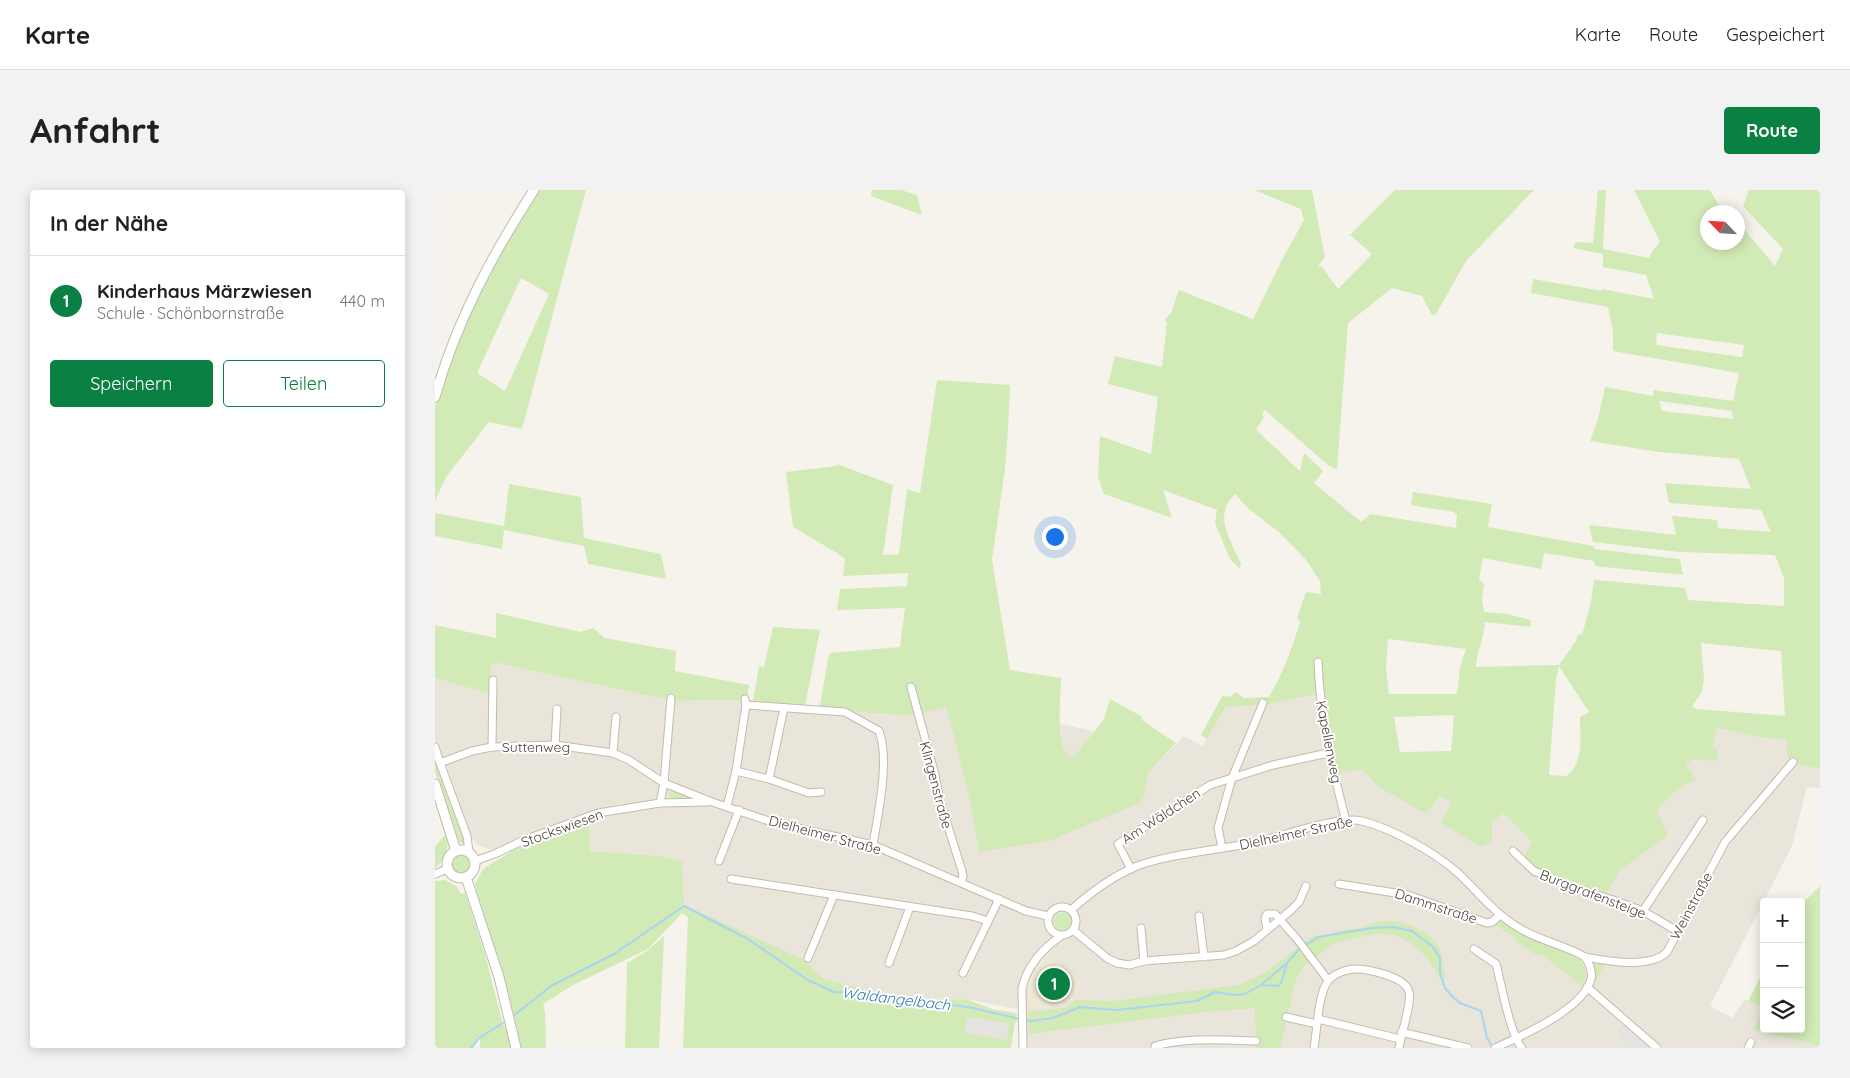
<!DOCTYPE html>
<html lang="de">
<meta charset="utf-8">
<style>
:root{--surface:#fff;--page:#f2f2f2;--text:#202124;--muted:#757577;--line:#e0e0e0;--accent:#0b8043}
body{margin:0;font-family:Quicksand,sans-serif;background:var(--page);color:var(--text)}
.controls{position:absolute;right:15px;bottom:15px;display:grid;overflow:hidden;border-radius:5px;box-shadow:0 2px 12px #0003}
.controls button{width:45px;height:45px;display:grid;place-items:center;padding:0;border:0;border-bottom:1px solid var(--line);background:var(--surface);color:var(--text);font:25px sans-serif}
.compass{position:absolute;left:1265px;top:15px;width:45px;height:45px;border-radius:50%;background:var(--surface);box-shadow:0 2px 12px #0003;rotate:295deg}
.you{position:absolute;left:619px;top:346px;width:18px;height:18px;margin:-12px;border:4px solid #fff;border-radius:50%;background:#1a73e8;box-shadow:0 0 0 8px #1a73e833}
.badge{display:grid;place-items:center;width:32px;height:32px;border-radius:50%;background:var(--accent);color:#fff;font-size:16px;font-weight:700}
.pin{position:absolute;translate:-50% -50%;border:2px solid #fff;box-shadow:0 1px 5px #0006}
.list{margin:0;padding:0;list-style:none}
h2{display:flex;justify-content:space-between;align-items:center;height:65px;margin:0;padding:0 20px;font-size:21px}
h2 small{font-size:16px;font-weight:400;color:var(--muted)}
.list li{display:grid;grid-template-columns:32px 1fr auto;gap:15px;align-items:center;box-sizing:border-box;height:90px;padding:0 20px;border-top:1px solid var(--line)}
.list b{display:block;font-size:19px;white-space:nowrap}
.list p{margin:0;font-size:16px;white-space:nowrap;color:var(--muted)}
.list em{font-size:16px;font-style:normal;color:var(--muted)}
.actions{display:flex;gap:10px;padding:15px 20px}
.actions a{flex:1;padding:11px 0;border:1px solid var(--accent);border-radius:5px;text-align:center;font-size:18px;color:var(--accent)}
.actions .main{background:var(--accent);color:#fff}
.icon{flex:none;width:28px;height:28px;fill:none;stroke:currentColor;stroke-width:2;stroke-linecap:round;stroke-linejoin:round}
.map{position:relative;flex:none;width:1385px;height:858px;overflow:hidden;border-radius:5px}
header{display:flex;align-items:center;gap:30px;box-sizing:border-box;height:70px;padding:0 25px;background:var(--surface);border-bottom:1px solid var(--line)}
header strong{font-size:24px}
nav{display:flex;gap:28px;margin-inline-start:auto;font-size:18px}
.intro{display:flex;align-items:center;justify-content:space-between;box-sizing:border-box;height:120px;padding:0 30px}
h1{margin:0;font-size:35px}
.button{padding:12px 22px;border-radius:5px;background:var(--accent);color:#fff;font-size:18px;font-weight:700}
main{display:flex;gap:30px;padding:0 30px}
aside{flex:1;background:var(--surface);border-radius:5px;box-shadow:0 2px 12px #0003}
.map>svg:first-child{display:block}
</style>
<header>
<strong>Karte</strong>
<nav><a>Karte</a><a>Route</a><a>Gespeichert</a></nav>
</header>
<div class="intro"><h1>Anfahrt</h1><a class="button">Route</a></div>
<main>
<aside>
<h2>In der Nähe<small></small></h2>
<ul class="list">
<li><span class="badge">1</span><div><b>Kinderhaus Märzwiesen</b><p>Schule · Schönbornstraße</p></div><em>440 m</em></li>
</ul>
<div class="actions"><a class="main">Speichern</a><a>Teilen</a></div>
</aside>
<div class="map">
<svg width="1385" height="858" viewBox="0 0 1385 858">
<rect width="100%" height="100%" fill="#f6f3ec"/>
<g fill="#eae5da">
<polygon points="62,473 238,511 312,510 479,526 511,516 528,581 540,631 544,662 710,604 713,583 749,546 768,556 791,517 829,515 886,503 927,579 945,598 991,624 1005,606 1057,633 1068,623 1097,652 1184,681 1233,646 1222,620 1241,601 1260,589 1251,575 1258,569 1272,569 1282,538 1325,547 1352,550 1361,574 1385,579 1385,598 1372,597 1357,656 1275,816 1297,828 1310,809 1329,818 1319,840 1385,856 1385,858 592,858 592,821 531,809 492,811 443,803 387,788 370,770 248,715 247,671 225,666 155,661 154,629 189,613 163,620 62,659 53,659 41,654 36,647 11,575 4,577 0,569 0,488 56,503 56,474"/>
<polygon points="625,534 659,541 638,569 634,568 628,560"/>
</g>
<polygon fill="#efe8d6" points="612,765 647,791 639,808 631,815 619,818 593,818 593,786"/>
<g fill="#d2eab5" fill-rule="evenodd">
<path d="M 103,0 L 151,0 L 87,239 L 54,232 L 11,287 L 0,311 L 0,216 L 17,161 L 62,64 ZM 86,88 L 114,104 L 70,201 L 42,183 Z"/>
<polygon points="437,0 466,0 482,5 487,25 436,6"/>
<path d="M 819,0 L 877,0 L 890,67 L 883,76 L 887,77 L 903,99 L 937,64 L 915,45 L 960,0 L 1099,0 L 1031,71 L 1001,124 L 997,125 L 987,106 L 957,98 L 913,133 L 902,280 L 894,276 L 830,220 L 827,224 L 829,227 L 821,240 L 865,281 L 869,263 L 888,281 L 879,293 L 926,332 L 935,324 L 1021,338 L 1022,325 L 1019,322 L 976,315 L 978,302 L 1057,314 L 1053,337 L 1159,356 L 1160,359 L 1245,369 L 1248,385 L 1160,376 L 1159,371 L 1109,363 L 1106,379 L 1048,368 L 1044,390 L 1049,394 L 1047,410 L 1049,422 L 1072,424 L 1096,430 L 1096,437 L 1050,432 C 1049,448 1042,461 1041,477 L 1124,475 L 1141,451 L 1143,444 L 1147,445 L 1156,412 L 1159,390 L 1250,398 L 1253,410 L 1349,416 L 1349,388 L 1340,365 L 1244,362 L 1158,352 L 1154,335 L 1241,345 L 1237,326 L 1282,330 L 1283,338 L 1336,342 L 1326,320 L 1234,313 L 1230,293 L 1316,299 L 1304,269 L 1224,262 L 1155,251 L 1163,229 L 1170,197 L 1218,206 L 1218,200 L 1298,211 L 1304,183 L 1178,161 L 1178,141 L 1173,117 L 1096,103 L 1098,89 L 1167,101 L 1167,99 L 1219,109 L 1211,85 L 1168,77 L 1168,64 L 1138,58 L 1141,52 L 1158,53 L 1163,0 L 1171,0 L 1168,59 L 1214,68 L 1218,60 L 1225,52 L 1199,0 L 1275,0 L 1283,14 L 1301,22 L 1272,22 L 1272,52 L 1302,52 L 1303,32 L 1340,76 L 1348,59 L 1308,16 L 1314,0 L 1385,0 L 1385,579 L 1361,574 L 1353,568 L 1352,550 L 1325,547 L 1282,538 L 1277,557 L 1283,559 L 1282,571 L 1258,569 L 1251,575 L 1261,589 L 1241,601 L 1222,620 L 1233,646 L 1184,681 L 1171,706 L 1149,700 L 1095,676 L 1096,672 L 1089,667 L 1097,652 L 1068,623 L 1057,633 L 1057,651 L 1046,657 L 1006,633 L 1016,612 L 1005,606 L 991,624 L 945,598 L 927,579 L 902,583 L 886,503 L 829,515 L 791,517 L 772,549 L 766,545 L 788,505 L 795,507 L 801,502 L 809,508 L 834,507 C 848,483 857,459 865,432 L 862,428 L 871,402 L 886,404 L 885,391 L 871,370 L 845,343 L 814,319 L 800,304 C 777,326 796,350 806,374 L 805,379 L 795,369 L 780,333 L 782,320 L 728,300 L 737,328 L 669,304 L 663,287 L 665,246 L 716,264 L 723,207 L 673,194 L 680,166 L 727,177 L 732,133 L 730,130 L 736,123 L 744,100 L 818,129 L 848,68 L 869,30 L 866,19 ZM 1222,143 L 1309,155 L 1307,167 L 1221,155 ZM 1224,211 L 1297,221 L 1298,229 L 1227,221 ZM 953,449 L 1031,459 L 1025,477 L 1022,504 L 954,504 L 951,478 ZM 1266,453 L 1346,461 L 1350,526 L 1261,519 L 1257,516 L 1267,502 L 1269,488 ZM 1124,476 L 1154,522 L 1145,527 C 1145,547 1149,572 1132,586 L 1114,585 L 1121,489 ZM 1019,525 L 1016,561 L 965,562 L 959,527 Z"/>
<path d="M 502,190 L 575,195 L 573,239 L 570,279 L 557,370 L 575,480 L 626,488 C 626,504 619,565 638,568 L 669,529 L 675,509 L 706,526 L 708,531 L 741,553 L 713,583 L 710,604 L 705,613 L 614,651 L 544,662 C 537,613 524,565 511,517 L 479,526 L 429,522 L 385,516 L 394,463 L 465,457 L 470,418 L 402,420 L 405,399 L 472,396 L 473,383 L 408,386 L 410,369 L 402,363 L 358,337 L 351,282 L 401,276 L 402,274 L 458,295 L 448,365 L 464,364 L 472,299 L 485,303 Z"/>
<polygon points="74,294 146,307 149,348 226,364 231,389 153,374 149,356 69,340 67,359 0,346 0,323 69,336"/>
<polygon points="61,423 146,442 158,438 170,448 241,461 240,481 314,495 312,510 238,511 62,473 56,474 56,504 0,488 0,435 61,448"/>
<polygon points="338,437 385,440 370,516 318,511 324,476 329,477"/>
<polygon points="0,569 4,577 31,656 24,651 8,607 0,582"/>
<polygon points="238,601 258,608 259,609 235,608 234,603"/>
<polygon points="154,629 155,661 225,666 247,671 249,715 370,770 387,788 443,803 492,811 531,809 557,819 582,823 582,832 580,832 576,858 248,858 253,727 247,723 213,759 138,795 108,814 110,822 111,858 86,858 80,829 71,796 45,714 40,694 48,679 54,675 81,659"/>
<path d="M 11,644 C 15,658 11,669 0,678 L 0,656 Z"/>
<circle cx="25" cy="674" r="10"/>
<polygon points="10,690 22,697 26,704 30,703 51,768 68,835 70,836 77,858 45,858 45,848 38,858 0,858 0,691"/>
<polygon points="1385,696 1385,856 1319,840 1328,818 1313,811 1329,780 1329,839 1366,839 1366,715"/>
<circle cx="628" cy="731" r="9"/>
<path d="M 1065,730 L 1073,737 L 1143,768 C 1152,776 1152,786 1147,796 L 1106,764 L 1100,764 L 1080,751 L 1081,748 L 1059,734 Z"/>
<path d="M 954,731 C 973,732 997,741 1005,760 C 1008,768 1009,779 1011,788 L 1005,789 C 997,770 975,746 953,744 C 934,742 913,750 895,755 L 895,757 L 870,775 L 861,789 L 845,858 L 821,858 L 820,818 L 771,822 L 593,844 L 593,822 L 631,818 L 641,810 L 678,811 L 803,795 L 829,783 L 878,746 L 894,744 L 911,739 L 925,738 L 942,732 Z"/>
<polygon points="229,746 224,858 190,858 192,773 212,761"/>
<polygon points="1161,773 1169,774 1161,791 1160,790 1159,776"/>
</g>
<g fill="#e5e3e0">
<polygon points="532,827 574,833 572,850 529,843"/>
<polygon points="1188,834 1216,858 1192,858 1182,840"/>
</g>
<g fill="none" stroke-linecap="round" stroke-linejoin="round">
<g stroke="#a9d4f2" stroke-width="2">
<polyline points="869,756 883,747 937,738 958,737 977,741 998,757 1005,768 1005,783 1010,798 1018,807 1025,813 1046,821 1052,848 1058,858"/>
<polyline points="826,795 843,796 846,793 852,773"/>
<polyline points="77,827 116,796 179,764 249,716 313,749 373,790 399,802 432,803 538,818 585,829"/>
<polyline points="590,830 596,831 618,828 645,817 682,820 762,811 780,802 798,805 810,804 826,795 852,773 865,758"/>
<polyline points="36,858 44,848 71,831"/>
</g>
<g stroke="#c2bbae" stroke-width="9">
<g id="minor">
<path d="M 883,472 C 885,527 897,578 911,631"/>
<polyline points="476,497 500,585 505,611 527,681 528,686 526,692"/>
<path d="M 311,515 L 410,522 L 444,541 C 455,570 443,624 438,655"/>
<polyline points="120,555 122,519"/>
<polyline points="0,557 5,573"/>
<polyline points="57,557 58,490"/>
<polyline points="178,563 181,527"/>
<polyline points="301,581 334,589 374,603 386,602"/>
<polyline points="334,589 349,518"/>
<polyline points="225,613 229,593 236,508"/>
<polyline points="292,616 301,581 311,515 310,509"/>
<polyline points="787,658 783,638 797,588 828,513"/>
<polyline points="1078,661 1099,681 1137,697 1178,710 1208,721 1242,741"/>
<polyline points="34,662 32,646 5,573 37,561 57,557 120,555 178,563 194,570 229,593 277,612 340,633 438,655 591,721 613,726"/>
<polyline points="40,671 62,663 89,650 163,623 225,613 272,612"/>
<polyline points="284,671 304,620"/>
<polyline points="696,679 683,654 775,595 838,575 893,563"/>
<polyline points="0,684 12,679"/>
<polyline points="296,689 537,726 553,731"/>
<polyline points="904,694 973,705 1052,733 1057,732 1065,725"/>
<circle cx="627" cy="731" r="14"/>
<path d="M 636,720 C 655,703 678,686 702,676 C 735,664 782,660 817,653 C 843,648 904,625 927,631 C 958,639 999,662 1023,683 C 1043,702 1060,724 1084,738 C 1105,751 1130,755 1150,767"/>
<polyline points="1208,721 1268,630"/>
<polyline points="764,726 769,767"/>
<polyline points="706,738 709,771"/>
<polyline points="832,739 830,728 832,724 840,724 862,749 893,790"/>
<polyline points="638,740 672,768 682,773 694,775 709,771 789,765 801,761 819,751 855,721 864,712 871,696"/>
<path d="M 1039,759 L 1061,774 C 1066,792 1075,845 1087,858"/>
<polyline points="373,768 399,705"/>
<polyline points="454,773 475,717"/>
<polyline points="528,783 564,709"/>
<polyline points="1152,797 1222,858"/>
<polyline points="851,827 882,834"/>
<polyline points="883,829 965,849"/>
<polyline points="966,842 1033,858"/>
<path d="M 588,858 L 587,799 C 591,777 608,758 626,746"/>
<path d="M 720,858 L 720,856 C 752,847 788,850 821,851"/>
<path d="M 879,858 C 882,841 883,804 893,791 C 898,784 912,779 920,779 C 934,779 971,787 974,802 C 977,813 966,844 964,858"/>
<path d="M 1060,858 C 1086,846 1149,819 1156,789 C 1158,781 1154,773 1150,767 C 1172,771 1215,779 1232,762 L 1290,652 L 1358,572"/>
<polyline points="1313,858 1316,852"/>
</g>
</g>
<g stroke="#c2bbae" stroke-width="11">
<g id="tertiary">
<path d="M 0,207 C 21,132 57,65 99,0"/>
<polyline points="0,594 21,661"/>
<circle cx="26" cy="674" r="14"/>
<polyline points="31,687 64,787 81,858"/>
</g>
</g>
<use href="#minor" stroke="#fff" stroke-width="7"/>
<use href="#tertiary" stroke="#fff" stroke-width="9"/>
</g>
<g text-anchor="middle" stroke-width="4" stroke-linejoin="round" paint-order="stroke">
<g font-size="14" fill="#4b4439" stroke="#fff">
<text transform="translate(894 552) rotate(79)" y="5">Kapellenweg</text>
<text x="101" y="562">Suttenweg</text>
<text transform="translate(501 595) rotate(75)" y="5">Klingenstraße</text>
<text transform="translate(726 626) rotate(-33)" y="5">Am Wäldchen</text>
<text transform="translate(127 638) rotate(-20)" y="5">Stockswiesen</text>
<text transform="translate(861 643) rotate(-12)" y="5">Dielheimer Straße</text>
<text transform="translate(390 645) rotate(15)" y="5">Dielheimer Straße</text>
<text transform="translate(1158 704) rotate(21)" y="5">Burggrafensteige</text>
<text transform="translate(1001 716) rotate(18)" y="5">Dammstraße</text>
<text transform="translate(1256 716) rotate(-62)" y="5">Weinstraße</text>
</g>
<g font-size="15" font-style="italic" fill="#2e7ab2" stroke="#fff">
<text transform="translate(461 809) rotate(7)" y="5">Waldangelbach</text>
</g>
</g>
</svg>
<div class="controls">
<button>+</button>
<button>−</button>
<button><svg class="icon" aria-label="layers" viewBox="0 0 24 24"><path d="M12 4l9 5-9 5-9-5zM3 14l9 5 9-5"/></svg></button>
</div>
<svg class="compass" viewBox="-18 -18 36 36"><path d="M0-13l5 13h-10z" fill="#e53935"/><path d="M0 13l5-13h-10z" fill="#757577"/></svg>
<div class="you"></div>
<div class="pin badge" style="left:619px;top:794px">1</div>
</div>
</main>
